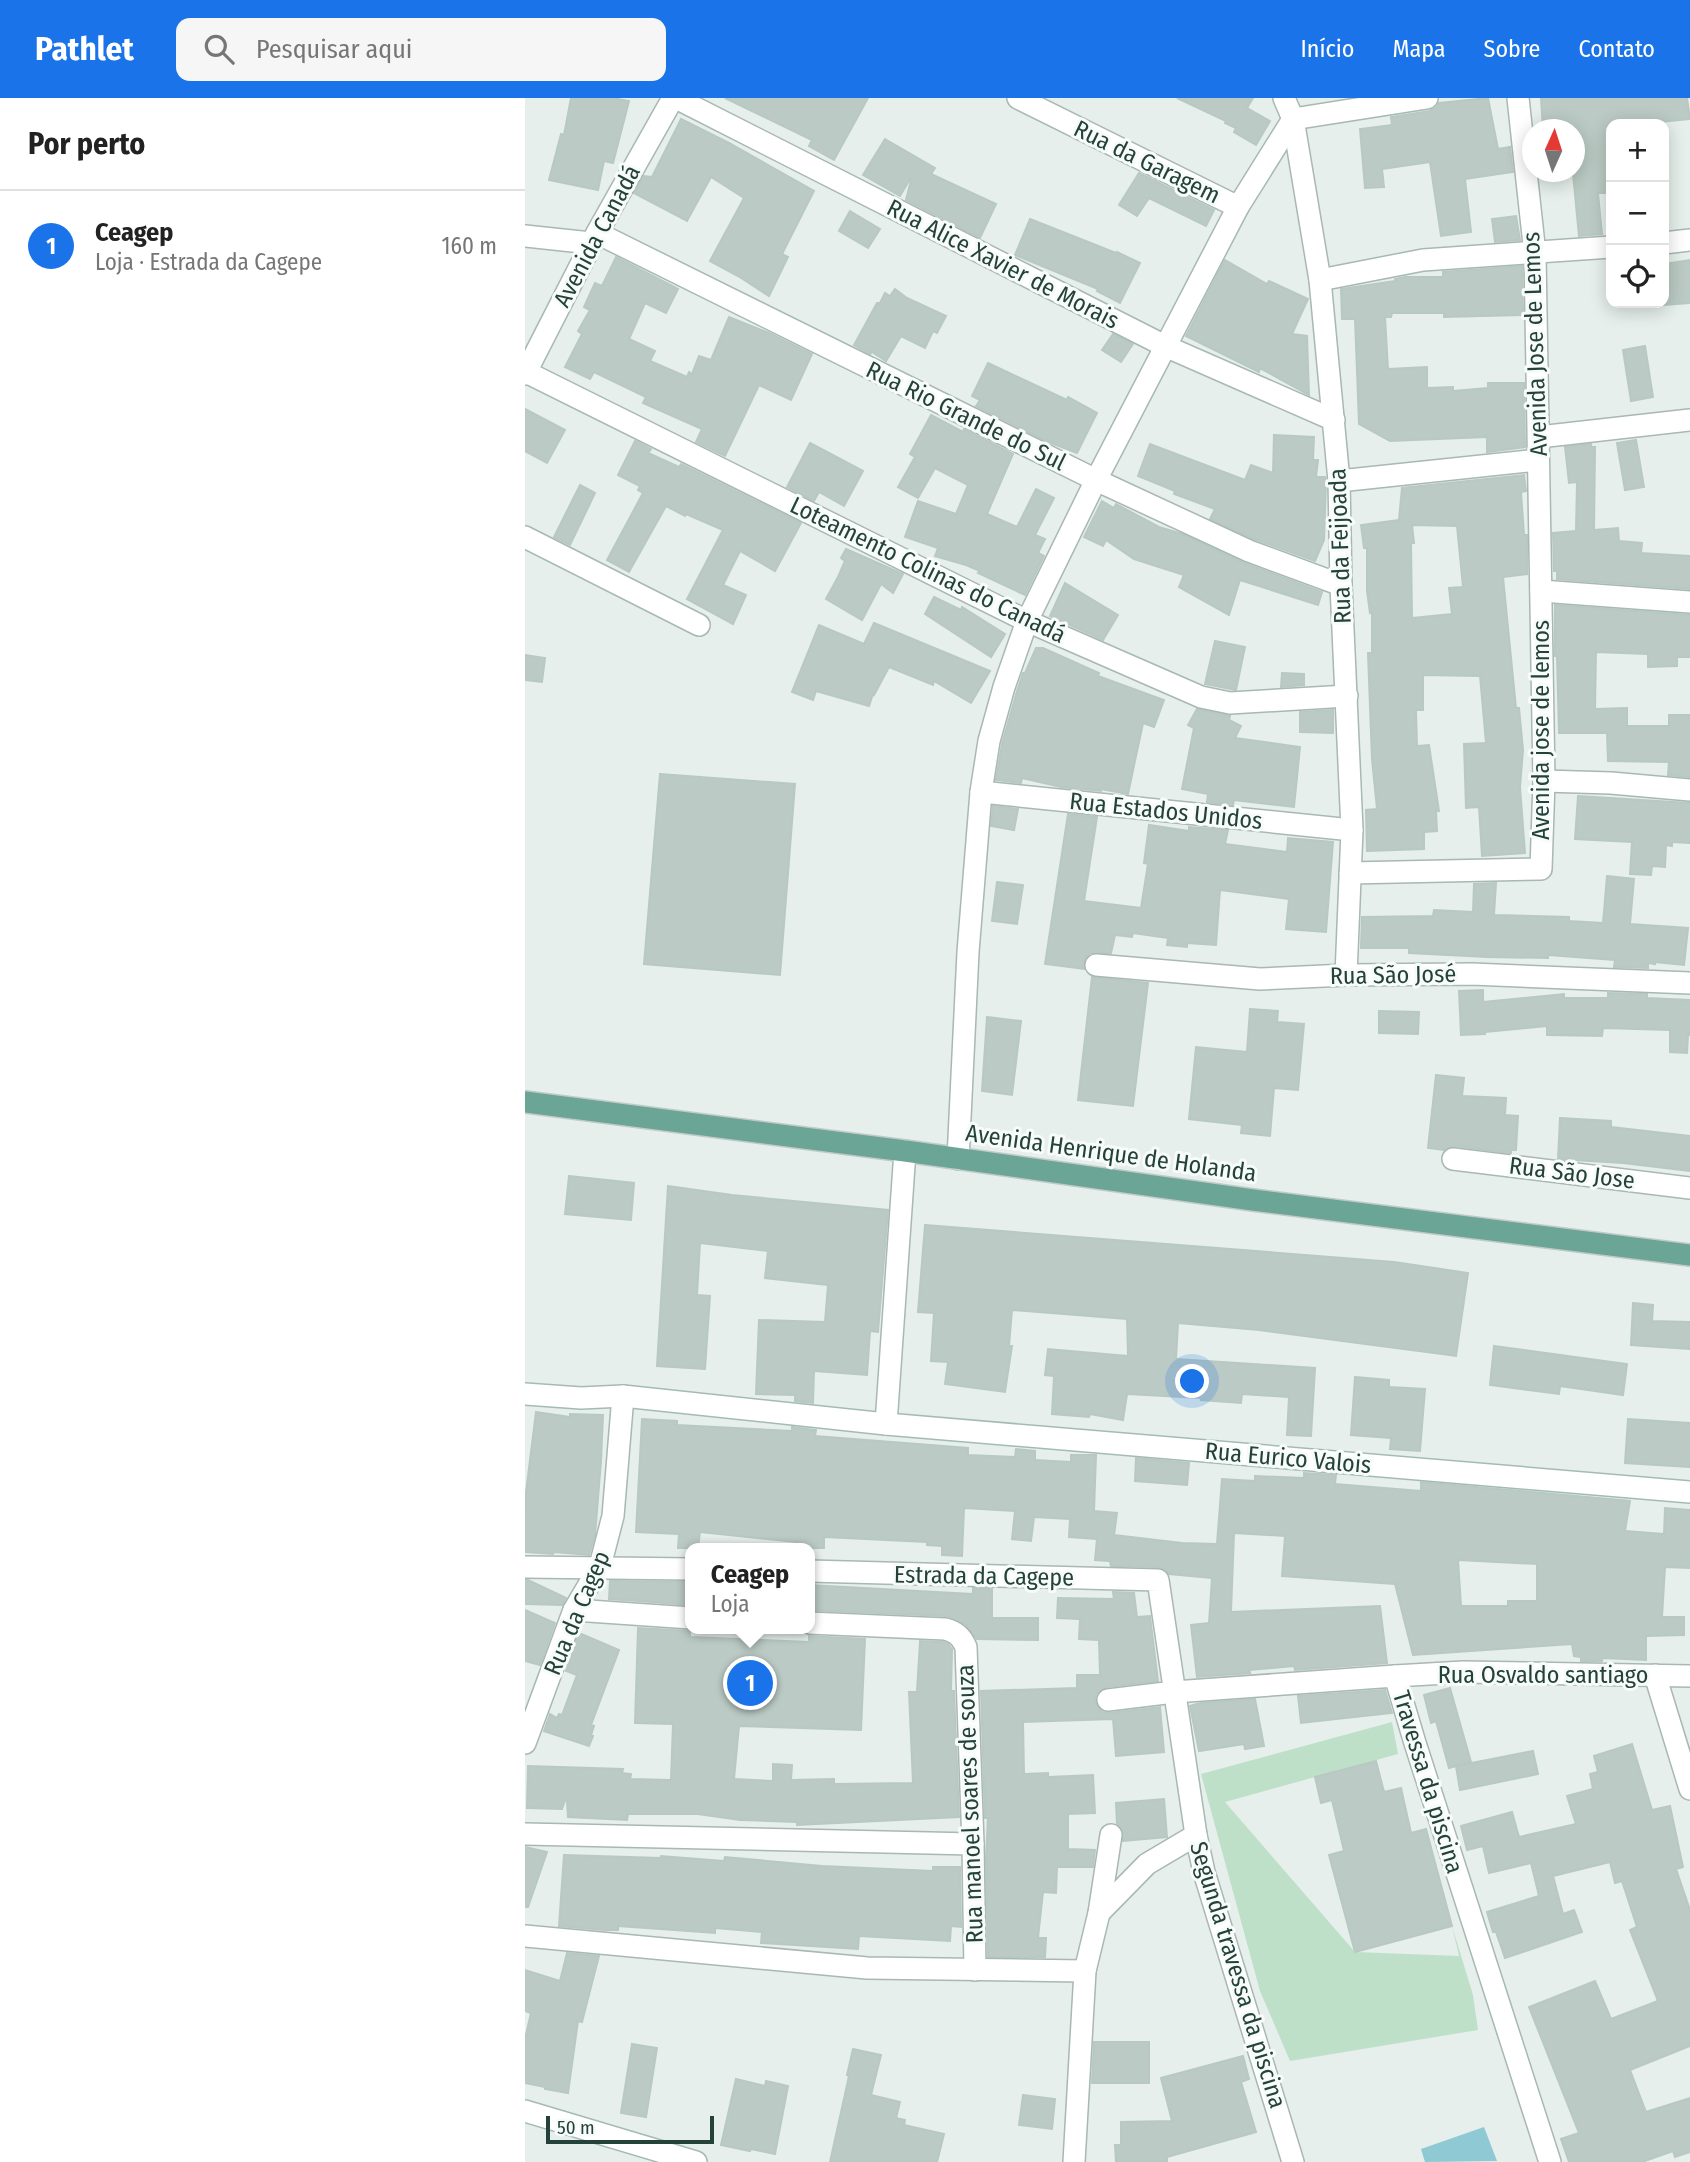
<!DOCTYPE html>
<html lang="pt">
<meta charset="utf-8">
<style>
:root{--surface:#fff;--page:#f6f6f6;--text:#222;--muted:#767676;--line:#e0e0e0;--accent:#1a73e8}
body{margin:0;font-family:"Fira Sans Condensed",sans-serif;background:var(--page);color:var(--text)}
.controls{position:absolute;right:21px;top:21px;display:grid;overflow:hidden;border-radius:14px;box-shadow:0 4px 18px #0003}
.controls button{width:63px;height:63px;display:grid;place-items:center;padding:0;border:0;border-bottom:2px solid var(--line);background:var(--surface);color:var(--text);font:35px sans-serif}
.compass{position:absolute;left:997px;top:21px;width:63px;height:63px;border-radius:50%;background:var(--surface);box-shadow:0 4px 18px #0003;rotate:3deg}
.scale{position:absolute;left:21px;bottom:18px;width:168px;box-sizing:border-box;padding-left:7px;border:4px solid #24423a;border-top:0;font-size:19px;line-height:24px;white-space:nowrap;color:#24423a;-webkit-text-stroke:5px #f7fbf9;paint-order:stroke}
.you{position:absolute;left:668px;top:1284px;width:24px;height:24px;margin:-18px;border:5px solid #fff;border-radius:50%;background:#1a73e8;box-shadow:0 0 0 10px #1a73e833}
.badge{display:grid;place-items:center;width:46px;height:46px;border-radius:50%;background:var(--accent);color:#fff;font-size:23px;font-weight:700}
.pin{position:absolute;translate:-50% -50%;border:4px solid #fff;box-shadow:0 2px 7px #0006}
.popup{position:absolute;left:160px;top:1445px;width:130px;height:91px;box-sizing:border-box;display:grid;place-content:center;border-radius:14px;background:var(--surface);filter:drop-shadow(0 2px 5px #0005);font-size:23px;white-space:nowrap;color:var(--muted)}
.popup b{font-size:26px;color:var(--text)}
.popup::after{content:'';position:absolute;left:50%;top:100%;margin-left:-14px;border:14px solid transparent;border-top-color:var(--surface)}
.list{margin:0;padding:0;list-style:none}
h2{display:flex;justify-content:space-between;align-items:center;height:91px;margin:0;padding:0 28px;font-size:30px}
h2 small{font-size:23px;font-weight:400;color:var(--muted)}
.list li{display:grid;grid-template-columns:46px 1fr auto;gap:21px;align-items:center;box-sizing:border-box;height:112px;padding:0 28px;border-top:2px solid var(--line)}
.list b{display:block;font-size:26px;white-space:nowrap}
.list p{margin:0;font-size:23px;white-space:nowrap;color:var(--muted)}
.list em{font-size:23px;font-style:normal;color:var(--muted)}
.icon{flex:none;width:38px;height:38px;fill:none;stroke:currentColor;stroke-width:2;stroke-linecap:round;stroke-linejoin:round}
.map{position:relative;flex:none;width:1165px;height:2064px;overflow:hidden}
header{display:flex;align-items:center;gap:42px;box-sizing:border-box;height:98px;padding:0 35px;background:var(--accent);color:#fff}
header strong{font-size:33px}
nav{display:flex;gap:38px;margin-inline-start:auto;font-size:24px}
.search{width:490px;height:63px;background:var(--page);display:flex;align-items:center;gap:18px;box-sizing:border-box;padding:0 24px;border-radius:14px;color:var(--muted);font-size:26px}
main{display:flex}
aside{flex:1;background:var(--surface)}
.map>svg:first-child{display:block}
</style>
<header>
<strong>Pathlet</strong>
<div class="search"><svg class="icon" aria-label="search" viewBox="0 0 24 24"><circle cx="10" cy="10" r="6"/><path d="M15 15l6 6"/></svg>Pesquisar aqui</div>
<nav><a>Início</a><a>Mapa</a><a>Sobre</a><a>Contato</a></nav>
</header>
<main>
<aside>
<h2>Por perto<small></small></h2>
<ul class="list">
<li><span class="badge">1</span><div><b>Ceagep</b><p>Loja · Estrada da Cagepe</p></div><em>160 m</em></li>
</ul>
</aside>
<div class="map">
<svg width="1165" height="2064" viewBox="0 0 1165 2064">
<rect width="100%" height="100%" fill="#e6efeb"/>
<polygon fill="#bfe0c8" points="867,1624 873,1656 700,1704 830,1854 934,1858 927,1828 948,1897 953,1932 765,1963 735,1893 676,1676"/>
<polygon fill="#8ec9d4" points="959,2029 972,2063 900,2064 896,2051"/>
<g fill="#bbcac4" stroke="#b8c9c2" stroke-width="2" fill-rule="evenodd">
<polygon points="46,0 87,0 104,3 88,65 79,63 73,92 24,82 36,36 39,37"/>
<polygon points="200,0 343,0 309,62 284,48 287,42"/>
<polygon points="652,0 728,0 722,10 745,23 731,47 709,34 711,30 700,25 701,23"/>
<polygon points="963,0 973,51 985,49 988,74 940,81 946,134 916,138 905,64 857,71 859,89 840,90 835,31 867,27 866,19 905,13 911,10 914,5"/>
<polygon points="1016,0 1162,0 1165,21 1114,26 1086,26 1086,95 1073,95 1077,136 1054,138 1048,76 1049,76 1049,32 1018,32"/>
<polygon points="156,21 204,45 289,93 257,156 263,159 244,198 213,178 185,163 219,100 186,79 162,123 109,95 119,78 127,79"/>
<polygon points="360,41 410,70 406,76 471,106 455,140 381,102 386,82 385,81 375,98 338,77"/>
<polygon points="614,75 689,112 681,128 624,100 612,118 594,107"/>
<polygon points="325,113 355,131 343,150 314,133"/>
<polygon points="991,118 995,142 970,144 967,121"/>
<polygon points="505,121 591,155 592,154 615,165 595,205 572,193 573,191 490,157"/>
<polygon points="91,159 153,191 141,215 120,205 104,241 130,253 125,263 162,279 164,274 167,276 174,258 186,262 204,219 244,235 287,256 266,302 234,287 200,358 171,344 177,331 118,305 121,299 69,274 65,281 40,269 57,236 53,233 65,212 59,209 70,185 77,188"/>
<polygon points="700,162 742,186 744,183 783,201 767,236 782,238 784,297 735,270 734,274 661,238"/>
<polygon points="1165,162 1165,205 1139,207 1139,166"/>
<polygon points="997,168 998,217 919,219 919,215 867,215 866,219 860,219 863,271 902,269 902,290 928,289 928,293 963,290 963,285 999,285 1000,349 962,354 962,339 865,343 834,326 830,221 817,221 816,191 870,183 870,181 880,179 918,179 918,174"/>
<polygon points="370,191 382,200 421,218 412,235 408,233 400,250 376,238 361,263 347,254 345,256 329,247 352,205 355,205 360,195 365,198"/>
<polygon points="588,236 608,246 596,264 577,252"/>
<polygon points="1120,248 1128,299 1106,303 1098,252"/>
<polygon points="463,265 542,302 543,299 572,315 552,355 521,343 451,308 455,302 447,298"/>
<polygon points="0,311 40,332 22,365 0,353"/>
<polygon points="406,317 438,334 439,331 488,356 462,416 492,429 511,391 529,400 510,437 520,441 513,455 519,458 500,497 453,475 455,473 441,467 410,458 413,450 380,439 393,403 431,416 443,387 410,370 393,400 373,389 390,359 385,356"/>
<polygon points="749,337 789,339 788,362 793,362 791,379 800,379 801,383 799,442 790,463 729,441 685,421 690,411 649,396 650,393 613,378 625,346 720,382 726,367 748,375"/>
<polygon points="1111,342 1119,389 1100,392 1092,345"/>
<polygon points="110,343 126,351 123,355 154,369 156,366 276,425 250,473 215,453 198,487 221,497 208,526 162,501 198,432 161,416 160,418 141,408 104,474 82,462 118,395 113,392 115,388 93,377"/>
<polygon points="285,345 338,373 319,408 294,394 289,403 262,389"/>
<polygon points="1066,346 1066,349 1070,349 1069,432 1093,430 1094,443 1117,445 1116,455 1165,458 1165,491 1032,481 1032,473 1029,473 1028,435 1051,433 1052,384 1044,385 1040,349"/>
<path d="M 999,377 L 1001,393 L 996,394 L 999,437 L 1002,437 L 1002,476 L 978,479 L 991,610 L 994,610 L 998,652 L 995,689 L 1000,755 L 957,758 L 954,709 L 941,710 L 939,646 L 961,645 L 955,578 L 898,577 L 898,612 L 891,612 L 892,648 L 904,647 L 914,713 L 911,713 L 912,733 L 899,734 L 899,751 L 842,753 L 841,712 L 852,711 L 847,661 L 843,555 L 847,555 L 847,514 L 845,515 L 842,493 L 842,450 L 839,450 L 836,427 L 874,422 L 877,390 ZM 887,427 L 932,428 L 938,489 L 924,490 L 927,516 L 887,520 L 886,445 L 889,445 Z"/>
<polygon points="55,387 70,395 45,447 29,439"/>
<polygon points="577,403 589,410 591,406 634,429 657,436 719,465 797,494 793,507 715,482 704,517 654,489 659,477 609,461 581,442 578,448 559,439"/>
<polygon points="321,451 378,476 368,495 356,486 337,522 301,501 313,479 320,463 316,460"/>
<polygon points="540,485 593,517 578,542 525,518"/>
<polygon points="409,499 436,512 437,509 480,536 466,559 400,516"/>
<polygon points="1030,507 1165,517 1165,559 1152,559 1152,568 1123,569 1123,556 1071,554 1070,611 1102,610 1102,628 1144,628 1144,617 1165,617 1165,679 1143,677 1144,664 1083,663 1082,635 1034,635 1032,558 1030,558"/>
<polygon points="349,525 465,573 446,605 409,583 408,587 364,569 349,597 348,596 344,608 291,593 288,602 267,594 294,527 339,546"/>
<polygon points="690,543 720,549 711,592 680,586"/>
<polygon points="511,550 518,550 574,575 573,578 639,602 629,629 618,625 603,696 576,691 576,693 536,689 497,680 496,685 471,682 477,646 492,593 498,575 500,575"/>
<polygon points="0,557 20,560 17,584 0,582"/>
<polygon points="757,575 779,576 779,587 756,589"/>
<polygon points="672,611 705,618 704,622 716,628 710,640 775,649 769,709 709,702 708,707 682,704 683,696 657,691 669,630 663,627"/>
<polygon points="808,612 808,635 775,634 775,614"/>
<polygon points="135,676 270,686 255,877 119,866"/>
<polygon points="1053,698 1165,705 1165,745 1147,744 1147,748 1141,747 1140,769 1127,768 1126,777 1105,776 1107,744 1050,741"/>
<polygon points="468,708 493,711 489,732 466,728"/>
<polygon points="543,716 572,719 559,803 616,810 623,766 619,765 624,727 664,733 664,729 703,732 700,746 762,754 763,740 808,744 801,834 761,831 764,801 695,792 691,847 662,845 662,849 642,847 643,840 608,835 607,839 590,837 586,855 565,855 560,860 559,871 520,866"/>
<polygon points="1082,778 1109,781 1105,826 1163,830 1159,867 1130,864 1130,866 1123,865 1123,870 1089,869 1090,862 1023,857 1023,860 962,859 884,855 884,850 836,850 837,819 908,818 909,812 948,814 949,786 971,785 969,817 1044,819 1044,823 1078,825"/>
<polygon points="472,784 498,787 492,826 467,823"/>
<polygon points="567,879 623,885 608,1008 553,1002"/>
<polygon points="958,892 958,904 1039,896 1039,900 1083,900 1083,895 1122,896 1122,900 1165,902 1165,937 1163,936 1162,955 1145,954 1145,932 1078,930 1077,938 1022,937 1022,928 960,934 960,936 936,937 934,893"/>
<polygon points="725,911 753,913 752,924 779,926 773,992 749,990 745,1038 716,1035 717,1027 664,1021 671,949 722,954"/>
<polygon points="854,913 894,914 893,936 854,935"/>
<polygon points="462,919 496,923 487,997 457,993"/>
<polygon points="911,977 939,980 937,998 981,1000 980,1017 993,1018 991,1052 986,1052 986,1055 930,1048 919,1052 903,1050"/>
<polygon points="1035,1020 1086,1023 1086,1029 1165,1038 1165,1073 1098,1065 1033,1061"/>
<polygon points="44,1078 109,1085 106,1122 40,1116"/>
<polygon points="143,1088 207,1097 363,1112 353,1234 345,1233 342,1277 289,1273 288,1305 270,1303 270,1297 231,1296 234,1222 300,1224 303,1187 240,1180 243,1153 175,1145 172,1197 185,1198 180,1271 132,1268"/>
<polygon points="400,1127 869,1164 943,1175 931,1258 734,1232 653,1225 651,1261 790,1270 786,1338 762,1337 764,1299 717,1296 716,1305 676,1302 676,1300 602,1296 598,1322 565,1316 564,1319 527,1316 529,1278 520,1277 523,1251 603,1258 602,1221 487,1212 484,1248 487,1248 480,1294 420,1286 423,1264 406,1263 409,1215 393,1214"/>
<polygon points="1108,1205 1128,1207 1127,1223 1165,1224 1165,1251 1106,1247"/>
<polygon points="969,1248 1102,1266 1098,1297 1035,1288 1034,1296 965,1287"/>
<polygon points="830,1279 864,1282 864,1289 900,1291 895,1353 865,1351 866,1340 826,1337"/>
<polygon points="11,1314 45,1319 45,1316 78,1317 76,1363 70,1437 64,1457 29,1454 28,1456 0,1454 1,1394"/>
<path d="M 117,1321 L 152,1323 L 152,1327 L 267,1333 L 267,1329 L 291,1332 L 290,1338 L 443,1350 L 443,1357 L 490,1359 L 491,1351 L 510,1353 L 510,1362 L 546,1364 L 546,1357 L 571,1357 L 569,1413 L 592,1415 L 589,1437 L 657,1445 L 692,1446 L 697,1381 L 730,1383 L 730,1378 L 779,1380 L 779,1375 L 811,1377 L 810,1386 L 896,1393 L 896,1384 L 1105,1403 L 1100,1433 L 1139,1436 L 1140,1410 L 1165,1412 L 1165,1470 L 1140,1469 L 1137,1519 L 1159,1519 L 1159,1537 L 1121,1538 L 1121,1562 L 1077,1560 L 1077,1563 L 1056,1563 L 1056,1559 L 1049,1558 L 1047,1546 L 888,1557 L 870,1486 L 757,1478 L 760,1438 L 709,1435 L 706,1514 L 855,1508 L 862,1565 L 770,1572 L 769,1568 L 724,1572 L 725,1575 L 672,1579 L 666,1527 L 684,1525 L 687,1480 L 644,1476 L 640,1471 L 633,1469 L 586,1468 L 585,1463 L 570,1462 L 572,1441 L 544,1439 L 545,1421 L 509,1419 L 506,1443 L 487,1441 L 490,1413 L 439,1410 L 437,1458 L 417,1457 L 417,1448 L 402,1447 L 402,1444 L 299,1439 L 299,1450 L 280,1450 L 281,1445 L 175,1434 L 173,1450 L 153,1450 L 154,1436 L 111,1434 ZM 933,1462 L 1012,1466 L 1012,1503 L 983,1503 L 983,1508 L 936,1508 Z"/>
<polygon points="1103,1321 1165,1325 1165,1369 1100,1365"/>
<polygon points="611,1360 664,1365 662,1387 610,1383"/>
<polygon points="0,1482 3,1482 41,1500 37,1507 0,1506"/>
<polygon points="85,1483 165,1484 165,1507 114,1503 115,1499 113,1503 84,1501"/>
<polygon points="284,1487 448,1496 448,1490 467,1491 467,1520 513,1520 513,1542 452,1541 440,1526 421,1518 284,1512"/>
<polygon points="588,1494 609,1495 612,1519 625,1518 633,1583 581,1589 571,1596 570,1604 577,1614 584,1615 635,1609 639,1654 591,1658 588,1621 498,1624 499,1676 523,1675 523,1679 568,1677 570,1715 543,1716 543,1751 570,1752 568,1769 532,1769 531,1795 518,1794 513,1840 521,1840 520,1859 463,1859 461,1760 463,1720 460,1720 456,1593 552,1590 552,1577 575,1577 574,1542 554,1541 555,1521 532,1520 533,1500 589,1501"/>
<polygon points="0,1512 30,1525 15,1567 0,1563"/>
<polygon points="113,1530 165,1533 165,1539 284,1544 284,1538 340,1541 336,1632 214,1628 209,1681 248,1683 248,1666 267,1667 266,1682 309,1681 309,1686 388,1685 384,1594 392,1594 395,1543 418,1544 423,1546 427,1551 426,1593 429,1593 434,1719 272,1727 272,1724 215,1722 173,1716 103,1716 102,1722 43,1719 42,1703 40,1702 37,1711 2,1710 3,1668 98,1671 97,1675 106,1676 105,1681 146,1682 148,1626 110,1625"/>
<polygon points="54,1535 94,1552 66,1627 69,1628 66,1637 68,1638 64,1648 19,1633 25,1616 32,1620 34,1616 37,1617 52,1577 41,1573"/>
<polygon points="925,1590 946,1664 924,1670 911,1623 906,1625 899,1597"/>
<polygon points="860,1592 867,1615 776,1625 773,1598"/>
<polygon points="730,1601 739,1648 720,1651 719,1646 674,1653 665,1608 675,1605"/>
<polygon points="1107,1646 1127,1712 1145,1708 1158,1769 1151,1771 1165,1812 1165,1948 1105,1972 1121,2014 1165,2000 1165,2054 1150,2059 1148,2053 1117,2064 1044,2064 1036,2041 1054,2035 1004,1909 1070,1883 1086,1921 1133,1903 1105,1832 1112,1829 1097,1783 1090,1785 1085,1764 1028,1778 1038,1816 1049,1812 1057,1834 980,1860 971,1834 968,1834 962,1814 1014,1798 1006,1765 964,1775 958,1748 942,1752 936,1728 987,1714 994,1739 1051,1726 1042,1698 1068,1691 1065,1676 1073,1674 1069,1658"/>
<polygon points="1008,1653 1013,1676 935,1692 931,1668"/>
<polygon points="851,1663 859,1694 876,1690 886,1735 901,1731 927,1828 830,1854 804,1757 819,1753 807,1702 796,1705 790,1679"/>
<polygon points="639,1701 642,1739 598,1743 598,1733 592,1726 591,1705"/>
<polygon points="0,1749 22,1754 3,1809 0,1809"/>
<polygon points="39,1757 136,1760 136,1758 199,1763 200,1759 297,1768 408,1773 408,1769 435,1769 436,1829 426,1828 425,1843 334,1838 333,1851 236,1845 237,1834 190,1830 190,1835 93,1828 93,1832 80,1832 34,1828"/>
<polygon points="42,1855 74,1858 57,1924 53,1923 43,1995 20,1991 20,1989 0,1985 0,1941 6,1915 0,1913 0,1872 35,1883"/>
<polygon points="569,1944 624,1944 624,1985 567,1985"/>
<polygon points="107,1946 132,1950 121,2019 96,2015"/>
<polygon points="328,1951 356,1957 346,1997 375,2004 371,2020 380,2022 379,2027 419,2036 412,2064 305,2064 324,1978 322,1977"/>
<polygon points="718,1958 724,1981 716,1984 731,2034 642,2059 642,2064 591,2064 590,2047 596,2047 596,2024 647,2023 636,1980"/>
<polygon points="211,1981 240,1988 241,1983 263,1988 250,2056 226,2051 225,2053 196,2047"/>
<polygon points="498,1997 530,2001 527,2031 494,2027"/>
</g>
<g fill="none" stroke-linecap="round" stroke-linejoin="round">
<g stroke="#a8b8b2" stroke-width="24">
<g id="minor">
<polyline points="151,0 640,248 809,322"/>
<polyline points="493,0 713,109"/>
<polyline points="759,0 768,21 795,182 814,383 816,487 827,732 821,877"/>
<polyline points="768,21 902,0"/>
<polyline points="72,135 571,382 724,453 816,487"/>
<polyline points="0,138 66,145"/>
<polyline points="1139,145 1165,142"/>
<polyline points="795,182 898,162 1086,149"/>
<polyline points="1,274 502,523 676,599 705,605 822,598"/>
<polyline points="0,276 72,135 148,0"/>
<polyline points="1014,339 1165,322"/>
<polyline points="814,383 1013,362"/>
<polyline points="0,439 174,527"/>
<polyline points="1016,493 1165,504"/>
<polyline points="1019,683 1086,685 1165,692"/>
<polyline points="456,694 827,732"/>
<polyline points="825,775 1016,771 1019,683 1010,156 993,0"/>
<polyline points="571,867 735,881 821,877 947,876 1165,885"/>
<polyline points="433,1061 443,854 456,694 464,643 479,589 502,523 571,382 713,109 768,21"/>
<polyline points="928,1061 1165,1090"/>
<polyline points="361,1326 380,1053"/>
<polyline points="0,1469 166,1471"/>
<polyline points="284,1473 633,1482 671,1737 679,1774 768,2064"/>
<polyline points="49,1512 166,1520"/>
<path d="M 284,1525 L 420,1531 C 431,1534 436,1538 441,1549 L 448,1746 L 450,1872"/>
<polyline points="1130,1577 1165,1691"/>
<polyline points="870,1578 938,1574 1165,1578"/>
<polyline points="583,1602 649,1594 870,1578 890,1645 1025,2064"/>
<polyline points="0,1645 49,1512 75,1468 88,1418 98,1298"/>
<polyline points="0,1736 448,1746"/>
<polyline points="574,1815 622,1766 671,1737"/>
<polyline points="0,1838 342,1870 560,1873"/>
<polyline points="549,2064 560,1873 574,1815 586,1737"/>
</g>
</g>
<g stroke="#a4bbb3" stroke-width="24">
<g id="secondary">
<polyline points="0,1296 56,1300 98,1298 361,1326 1165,1394"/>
<polyline points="0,2013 171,2064"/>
</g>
</g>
<g stroke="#c2cac8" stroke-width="24">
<polyline id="primary" points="0,1004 380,1053 728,1102 1165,1157"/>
</g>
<use href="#minor" stroke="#fff" stroke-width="21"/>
<use href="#secondary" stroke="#fff" stroke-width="21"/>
<use href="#primary" stroke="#6aa596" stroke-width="21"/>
</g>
<g text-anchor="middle" stroke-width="6" stroke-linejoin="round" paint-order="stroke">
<g font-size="24" fill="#24423a" stroke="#f7fbf9">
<text transform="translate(622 64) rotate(26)" y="8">Rua da Garagem</text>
<text transform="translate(72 138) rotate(-62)" y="8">Avenida Canadá</text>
<text transform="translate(478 166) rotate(27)" y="8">Rua Alice Xavier de Morais</text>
<text transform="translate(1010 246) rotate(-92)" y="8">Avenida Jose de Lemos</text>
<text transform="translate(441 318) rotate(26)" y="8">Rua Rio Grande do Sul</text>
<text transform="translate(815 448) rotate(-92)" y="8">Rua da Feijoada</text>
<text transform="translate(403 472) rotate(26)" y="8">Loteamento Colinas do Canadá</text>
<text transform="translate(1016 632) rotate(-90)" y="8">Avenida jose de lemos</text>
<text transform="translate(641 713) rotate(6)" y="8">Rua Estados Unidos</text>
<text transform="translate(868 877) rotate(-1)" y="8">Rua São José</text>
<text transform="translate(586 1055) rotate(8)" y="8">Avenida Henrique de Holanda</text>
<text transform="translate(1047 1075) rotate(7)" y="8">Rua São Jose</text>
<text transform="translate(763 1360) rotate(5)" y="8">Rua Eurico Valois</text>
<text transform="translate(459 1478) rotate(1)" y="8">Estrada da Cagepe</text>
<text transform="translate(52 1515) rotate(-67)" y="8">Rua da Cagep</text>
<text x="1018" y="1585">Rua Osvaldo santiago</text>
<text transform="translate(903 1684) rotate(73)" y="8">Travessa da piscina</text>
<text transform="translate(445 1706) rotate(-92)" y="8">Rua manoel soares de souza</text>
<text transform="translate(713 1877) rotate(73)" y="8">Segunda travessa da piscina</text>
</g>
</g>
</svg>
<div class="controls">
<button>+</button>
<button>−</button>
<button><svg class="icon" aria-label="locate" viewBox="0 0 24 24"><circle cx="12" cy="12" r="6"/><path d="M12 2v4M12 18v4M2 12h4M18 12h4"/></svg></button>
</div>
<svg class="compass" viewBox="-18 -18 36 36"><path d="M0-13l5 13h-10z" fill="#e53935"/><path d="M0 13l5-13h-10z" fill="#767676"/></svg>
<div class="scale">50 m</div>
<div class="you"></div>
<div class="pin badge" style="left:225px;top:1585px">1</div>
<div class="popup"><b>Ceagep</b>Loja</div>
</div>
</main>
